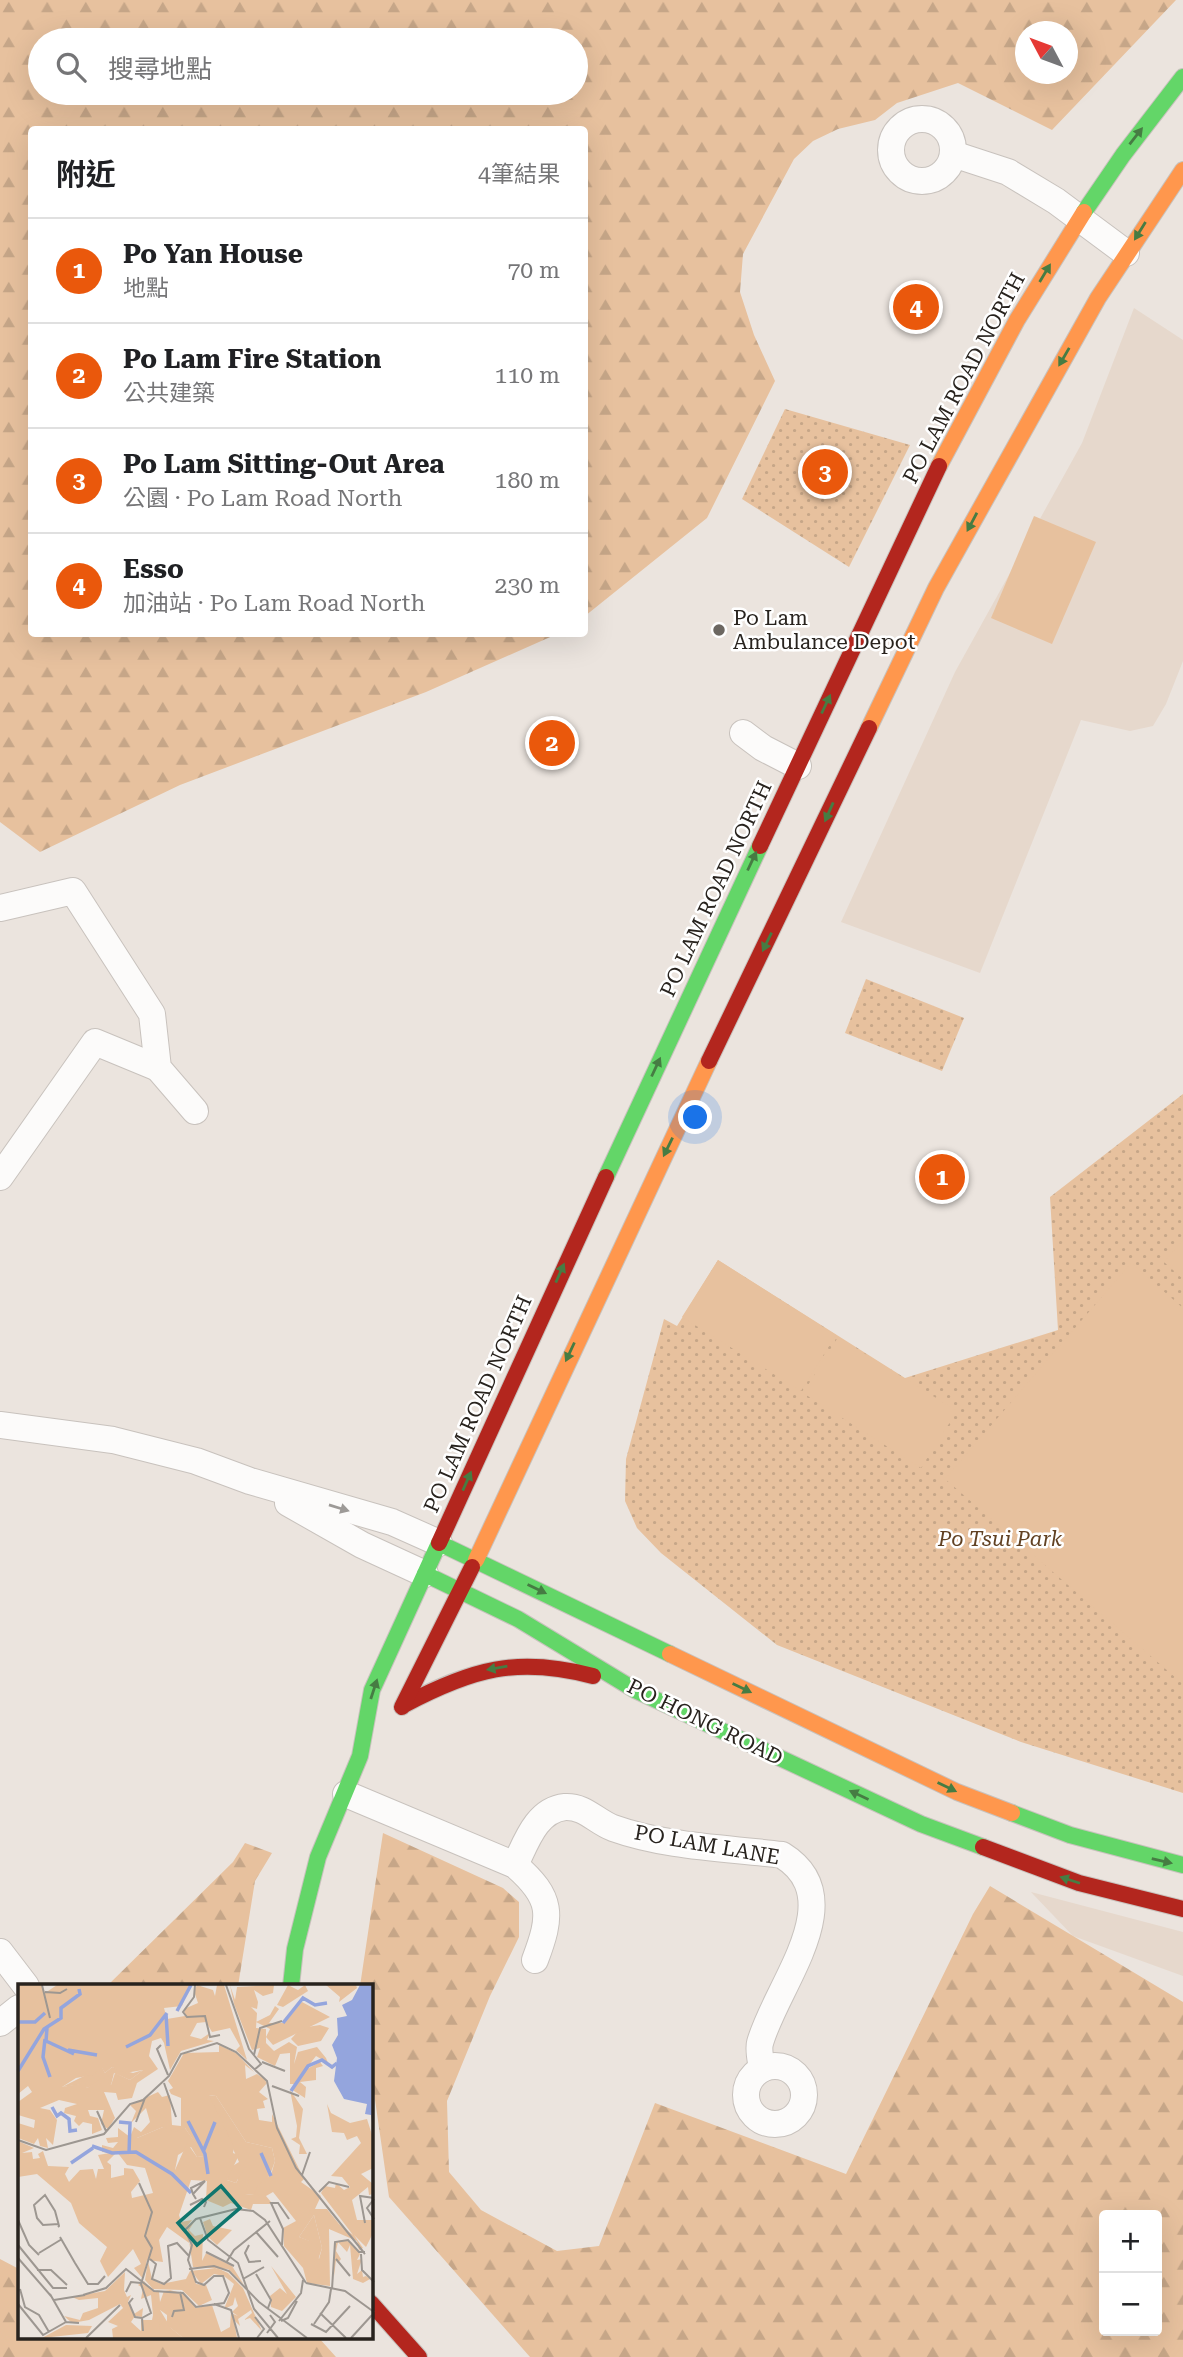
<!DOCTYPE html>
<html lang="zh-TW">
<meta charset="utf-8">
<style>
:root{--surface:#fff;--page:#f2f2f2;--text:#202124;--muted:#757577;--line:#e0e0e0;--accent:#ea580c}
body{margin:0;font-family:"Roboto Serif","Noto Sans TC",serif;background:var(--page);color:var(--text)}
.controls{position:absolute;right:21px;bottom:21px;display:grid;overflow:hidden;border-radius:7px;box-shadow:0 7px 28px #0002}
.controls button{width:63px;height:63px;display:grid;place-items:center;padding:0;border:0;border-bottom:2px solid var(--line);background:var(--surface);color:var(--text);font:35px sans-serif}
.compass{position:absolute;left:1015px;top:21px;width:63px;height:63px;border-radius:50%;background:var(--surface);box-shadow:0 7px 28px #0002;rotate:311deg}
.you{position:absolute;left:696px;top:1118px;width:24px;height:24px;margin:-18px;border:5px solid #fff;border-radius:50%;background:#1a73e8;box-shadow:0 0 0 10px #1a73e833}
.badge{display:grid;place-items:center;width:46px;height:46px;border-radius:50%;background:var(--accent);color:#fff;font-size:23px;font-weight:700}
.pin{position:absolute;translate:-50% -50%;border:4px solid #fff;box-shadow:0 2px 7px #0006}
.list{margin:0;padding:0;list-style:none}
h2{display:flex;justify-content:space-between;align-items:center;height:91px;margin:0;padding:0 28px;font-size:30px}
h2 small{font-size:23px;font-weight:400;color:var(--muted)}
.list li{display:grid;grid-template-columns:46px 1fr auto;gap:21px;align-items:center;box-sizing:border-box;height:105px;padding:0 28px;border-top:2px solid var(--line)}
.list b{display:block;font-size:26px;white-space:nowrap}
.list p{margin:0;font-size:23px;white-space:nowrap;color:var(--muted)}
.list em{font-size:23px;font-style:normal;color:var(--muted)}
.icon{flex:none;width:38px;height:38px;fill:none;stroke:currentColor;stroke-width:2;stroke-linecap:round;stroke-linejoin:round}
.map{position:relative;flex:none;width:1183px;height:2357px;overflow:hidden}
.search{position:absolute;background:var(--surface);box-shadow:0 7px 28px #0002;left:28px;top:28px;width:560px;height:77px;display:flex;align-items:center;gap:18px;box-sizing:border-box;padding:0 24px;border-radius:38px;color:var(--muted);font-size:26px}
.panel{position:absolute;background:var(--surface);box-shadow:0 7px 28px #0002;left:28px;top:126px;width:560px;height:511px;border-radius:7px}
.map>svg:first-child{display:block}
</style>
<div class="map">
<svg width="1183" height="2357" viewBox="0 0 1183 2357">
<defs>
<pattern id="forest-firs" width="22" height="20" patternUnits="userSpaceOnUse" patternTransform="scale(1.75)"><rect width="22" height="20" fill="#e7c19e"/><path d="M5 1l3.5 6h-7zM16 11l3.5 6h-7z" fill="#c6a688"/></pattern>
<pattern id="park-dots" width="8" height="8" patternUnits="userSpaceOnUse" patternTransform="scale(1.75)"><rect width="8" height="8" fill="#e7c19e"/><path d="M2 2h.1M6 6h.1" fill="none" stroke="#c6a688" stroke-width="1.8" stroke-linecap="round"/></pattern>
</defs>
<rect width="100%" height="100%" fill="#ebe4de"/>
<g fill="#e6d8cc">
<polygon points="1134,308 1183,340 1183,661 1166,704 1153,726 1130,731 1081,720 980,973 841,922 955,672 1082,443"/>
<polygon points="1031,1892 1183,1932 1183,1976 1073,1936"/>
</g>
<g fill="url(#forest-firs)" fill-rule="evenodd">
<path d="M 0,0 L 1176,0 L 1052,130 L 958,83 L 897,103 L 875,120 L 838,129 L 813,141 L 794,159 L 743,254 L 740,292 L 754,335 L 775,381 L 707,518 L 585,616 L 584,130 L 32,130 L 32,634 L 557,634 L 426,692 L 180,785 L 40,852 L 0,822 ZM 1026,32 L 1068,32 L 1068,74 L 1026,74 ZM 40,40 L 576,40 L 576,93 L 40,93 Z"/>
<path d="M 383,1833 L 503,1888 L 519,1902 L 519,1937 L 490,1996 L 447,2101 L 449,2172 L 481,2210 L 557,2251 L 599,2246 L 655,2103 L 846,2174 L 973,1914 L 990,1886 L 1183,2002 L 1183,2357 L 530,2357 L 389,2197 L 371,2072 L 371,1986 L 360,1986 ZM 1157,2215 L 1157,2331 L 1104,2331 L 1104,2215 Z"/>
<polygon points="245,1843 272,1853 255,1881 238,1986 107,1986 233,1862"/>
<polygon points="0,2259 19,2269 19,2338 319,2338 336,2357 0,2357"/>
</g>
<g fill="url(#park-dots)">
<polygon points="785,409 910,445 849,567 742,499"/>
<polygon points="866,979 964,1018 942,1071 845,1033"/>
<polygon points="1183,1094 1183,1793 1021,1742 777,1645 661,1553 637,1528 625,1501 626,1459 664,1319 677,1326 718,1260 905,1378 1058,1330 1050,1197"/>
</g>
<g fill="#e7c19e">
<polygon points="1034,516 1096,542 1052,644 991,618"/>
<polygon points="1183,1240 1183,1279 1164,1262"/>
<polygon points="718,1260 836,1335 801,1391 682,1317"/>
<polygon points="1131,1263 1183,1308 1183,1684 945,1479"/>
<polygon points="838,1337 957,1411 921,1468 803,1393"/>
</g>
<g fill="none" stroke-linecap="round" stroke-linejoin="round">
<g stroke="#c8c2bd" stroke-width="28">
<g id="street">
<circle cx="922" cy="150" r="31"/>
<polyline points="953,154 1008,172 1056,201 1126,253"/>
<polyline points="743,733 763,748 798,766"/>
<polyline points="0,908 73,891 152,1014 158,1068 195,1111"/>
<polyline points="0,1177 95,1042 158,1068"/>
<polyline points="0,1425 113,1440 196,1461 250,1481 392,1522 439,1543"/>
<polyline points="288,1503 362,1545 425,1574"/>
<path d="M 346,1794 L 515,1865 C 553,1898 552,1915 535,1960"/>
<path d="M 515,1865 C 526,1843 536,1810 565,1807 C 585,1806 595,1821 613,1828 C 666,1847 727,1848 782,1855 C 853,1899 776,1985 760,2043 C 758,2050 761,2061 762,2069"/>
<polyline points="0,1952 26,1986"/>
<polyline points="0,2023 19,2008"/>
<circle cx="775" cy="2095" r="29"/>
</g>
</g>
<g stroke="#c8c2bd" stroke-width="18">
<g id="fast">
<polyline points="1084,212 1123,155 1183,77"/>
<polyline points="606,1177 760,846"/>
<polyline points="425,1574 518,1619 635,1690 921,1824 983,1847"/>
<polyline points="1012,1813 1070,1835 1183,1865"/>
<polyline points="291,1986 295,1949 318,1857 360,1756 372,1690 439,1543 670,1654"/>
</g>
</g>
<g stroke="#c8c2bd" stroke-width="18">
<g id="slow">
<polyline points="939,466 1017,320 1084,212"/>
<polyline points="869,728 936,588 1098,298 1183,170"/>
<polyline points="476,1560 709,1061"/>
<polyline points="670,1654 957,1792 1012,1813"/>
</g>
</g>
<g stroke="#c8c2bd" stroke-width="18">
<g id="jam">
<polyline points="760,846 939,466"/>
<polyline points="709,1061 869,728"/>
<polyline points="439,1543 606,1177"/>
<path d="M 404,1705 C 472,1669 517,1656 593,1676"/>
<polyline points="402,1707 472,1567"/>
<polyline points="983,1847 1079,1883 1183,1909"/>
<polyline points="371,2303 419,2357"/>
</g>
</g>
<use href="#street" stroke="#fcfbfa" stroke-width="26"/>
<use href="#fast" stroke="#63d668" stroke-width="16"/>
<use href="#slow" stroke="#ff974d" stroke-width="16"/>
<use href="#jam" stroke="#b3261e" stroke-width="16"/>
</g>
<defs><path id="oneway-solid" d="M-6-.8H1V-3.2L6.5 0L1 3.2V.8H-6Z" transform="scale(1.75)"/></defs>
<g fill="#467c43">
<use href="#oneway-solid" transform="translate(1136 136) rotate(-52)"/>
<use href="#oneway-solid" transform="translate(1140 231) rotate(122)"/>
<use href="#oneway-solid" transform="translate(1045 273) rotate(-59)"/>
<use href="#oneway-solid" transform="translate(1064 357) rotate(120)"/>
<use href="#oneway-solid" transform="translate(972 522) rotate(118)"/>
<use href="#oneway-solid" transform="translate(826 704) rotate(-65)"/>
<use href="#oneway-solid" transform="translate(829 812) rotate(114)"/>
<use href="#oneway-solid" transform="translate(752 861) rotate(-65)"/>
<use href="#oneway-solid" transform="translate(767 942) rotate(116)"/>
<use href="#oneway-solid" transform="translate(656 1067) rotate(-65)"/>
<use href="#oneway-solid" transform="translate(668 1147) rotate(116)"/>
<use href="#oneway-solid" transform="translate(560 1273) rotate(-66)"/>
<use href="#oneway-solid" transform="translate(570 1352) rotate(115)"/>
<use href="#oneway-solid" transform="translate(467 1481) rotate(-66)"/>
<use href="#oneway-solid" transform="translate(537 1589) rotate(26)"/>
<use href="#oneway-solid" transform="translate(497 1668) rotate(170)"/>
<use href="#oneway-solid" transform="translate(742 1688) rotate(26)"/>
<use href="#oneway-solid" transform="translate(374 1689) rotate(-72)"/>
<use href="#oneway-solid" transform="translate(947 1787) rotate(26)"/>
<use href="#oneway-solid" transform="translate(859 1795) rotate(-155)"/>
<use href="#oneway-solid" transform="translate(1162 1861) rotate(13)"/>
<use href="#oneway-solid" transform="translate(1070 1880) rotate(-162)"/>
</g>
<use fill="#9d9a97" href="#oneway-solid" transform="translate(339 1508) rotate(17)"/>
<circle fill="#6c6761" stroke="#fff" stroke-width="2.5" cx="719" cy="630" r="7"/>
<g text-anchor="middle" stroke-width="5" stroke-linejoin="round" paint-order="stroke">
<g font-size="21" fill="#28231e" stroke="#fff">
<text transform="translate(964 378) rotate(-62)" y="7">PO LAM ROAD NORTH</text>
<text transform="translate(716 889) rotate(-65)" y="7">PO LAM ROAD NORTH</text>
<text transform="translate(478 1404) rotate(-66)" y="7">PO LAM ROAD NORTH</text>
<text transform="translate(705 1722) rotate(26)" y="7">PO HONG ROAD</text>
<text transform="translate(707 1845) rotate(10)" y="7">PO LAM LANE</text>
</g>
<g font-size="21" fill="#28231e" stroke="#fff" text-anchor="start">
<text x="733" y="625">Po Lam<tspan x="733" dy="24">Ambulance Depot</tspan></text>
</g>
<g font-size="21" font-style="italic" fill="#614122" stroke="#fff">
<text x="1000" y="1546">Po Tsui Park</text>
</g>
</g>
<g transform="translate(18 1984)">
<rect width="355" height="355" fill="#ebe4de"/>
<path d="M 270,1 L 280,6 L 287,1 L 290,7 L 265,23 L 259,21 ZM 302,41 L 311,44 L 303,57 L 280,62 L 273,55 L 283,44 ZM 84,83 L 87,89 L 94,83 L 115,89 L 125,86 L 112,96 L 96,89 L 93,101 L 82,98 L 69,104 L 66,100 L 44,103 ZM 190,111 L 198,112 L 228,158 L 254,164 L 257,177 L 252,191 L 237,210 L 227,211 L 220,195 L 218,199 L 209,196 L 210,185 L 221,178 ZM 145,143 L 167,144 L 187,172 L 179,173 L 173,163 L 160,171 L 157,186 L 149,186 L 119,168 L 119,154 ZM 296,231 L 304,264 L 300,276 L 291,257 L 281,253 ZM 142,326 L 153,344 L 165,354 L 141,354 L 139,329 Z" fill="#e7c19e"/>
<path d="M 0,1 L 24,1 L 27,9 L 39,1 L 172,1 L 164,22 L 146,24 L 149,35 L 167,32 L 166,25 L 180,19 L 176,7 L 179,1 L 195,6 L 197,12 L 199,1 L 206,1 L 229,76 L 218,66 L 222,62 L 212,44 L 194,48 L 188,38 L 179,39 L 172,52 L 183,55 L 192,49 L 189,56 L 196,57 L 163,67 L 152,86 L 146,59 L 143,54 L 134,57 L 131,72 L 140,85 L 119,99 L 114,114 L 100,116 L 98,109 L 86,108 L 97,134 L 90,145 L 83,140 L 86,126 L 70,126 L 72,132 L 80,134 L 84,146 L 74,150 L 74,140 L 65,138 L 61,142 L 56,137 L 58,132 L 46,129 L 47,124 L 59,120 L 41,116 L 22,124 L 32,126 L 39,136 L 35,161 L 28,154 L 30,164 L 22,162 L 20,154 L 16,160 L 0,154 L 0,139 L 16,144 L 17,136 L 0,131 L 0,118 L 14,108 L 10,102 L 0,110 ZM 94,83 L 107,89 L 125,86 L 112,96 L 97,89 L 93,101 L 84,94 L 69,104 L 67,99 L 44,103 L 58,94 L 75,91 L 84,84 L 87,89 ZM 212,1 L 217,16 L 219,3 L 256,1 L 255,9 L 245,12 L 236,6 L 240,18 L 239,25 L 233,23 L 239,29 L 238,44 L 248,45 L 248,59 L 256,67 L 271,58 L 279,63 L 276,80 L 280,68 L 299,63 L 308,74 L 310,79 L 298,72 L 287,86 L 302,78 L 305,82 L 298,84 L 298,96 L 282,98 L 288,103 L 287,114 L 273,105 L 278,100 L 272,100 L 272,69 L 262,70 L 257,82 L 239,73 L 242,64 L 234,66 L 216,20 ZM 308,1 L 338,1 L 339,4 L 321,18 L 322,13 ZM 284,18 L 312,33 L 255,61 L 248,53 L 252,45 L 238,38 L 252,31 L 257,22 L 261,25 L 251,39 L 266,39 ZM 201,61 L 218,69 L 236,88 L 227,81 L 228,95 L 239,90 L 246,95 L 249,99 L 241,108 L 250,115 L 245,117 L 247,124 L 239,125 L 241,136 L 254,138 L 254,130 L 286,195 L 283,198 L 303,212 L 297,225 L 309,225 L 321,240 L 335,251 L 303,209 L 307,202 L 317,204 L 318,199 L 326,206 L 332,203 L 324,193 L 313,192 L 343,159 L 339,152 L 329,156 L 326,149 L 314,148 L 309,120 L 313,129 L 332,139 L 349,135 L 355,154 L 355,184 L 343,190 L 355,200 L 355,210 L 351,211 L 350,203 L 334,216 L 339,236 L 355,236 L 355,249 L 348,263 L 336,251 L 345,264 L 341,266 L 339,257 L 311,245 L 312,302 L 289,299 L 285,284 L 266,262 L 265,244 L 278,237 L 255,208 L 248,212 L 253,218 L 252,220 L 235,220 L 233,226 L 213,219 L 205,223 L 188,216 L 189,197 L 173,196 L 161,231 L 163,238 L 174,236 L 166,246 L 174,261 L 149,243 L 141,256 L 145,278 L 129,276 L 125,295 L 116,284 L 123,280 L 115,265 L 90,293 L 82,277 L 89,263 L 61,239 L 53,219 L 19,190 L 0,193 L 0,157 L 16,164 L 4,169 L 14,168 L 15,175 L 22,174 L 20,170 L 25,167 L 30,182 L 51,183 L 47,190 L 51,198 L 62,186 L 75,185 L 78,195 L 80,185 L 86,185 L 80,171 L 92,169 L 84,168 L 84,161 L 95,164 L 100,158 L 90,159 L 88,154 L 100,153 L 100,144 L 112,153 L 116,143 L 123,148 L 132,138 L 128,124 L 113,139 L 118,127 L 112,121 L 140,108 L 144,113 L 152,111 L 154,141 L 163,142 L 163,114 L 153,110 L 151,106 L 155,104 L 150,97 L 166,69 L 201,68 ZM 191,111 L 198,112 L 228,158 L 254,164 L 257,177 L 253,191 L 240,201 L 236,210 L 227,211 L 232,193 L 227,183 L 218,199 L 209,196 L 221,171 L 215,169 L 216,163 ZM 145,143 L 157,148 L 167,144 L 186,172 L 179,173 L 169,159 L 157,186 L 149,186 L 119,168 L 119,154 ZM 99,168 L 109,181 L 127,184 L 135,209 L 114,214 L 113,208 L 122,197 L 115,185 L 106,184 L 106,191 L 93,194 L 93,181 L 89,178 ZM 296,231 L 304,264 L 301,275 L 292,257 L 281,253 ZM 272,106 L 285,125 L 281,154 L 289,170 L 281,170 L 282,161 L 273,155 L 278,153 L 279,142 ZM 176,238 L 171,246 L 177,252 L 185,250 L 184,277 L 188,269 L 214,282 L 226,301 L 210,285 L 175,283 L 169,244 ZM 324,256 L 333,258 L 342,270 L 339,276 L 344,275 L 339,290 L 344,286 L 345,293 L 348,292 L 352,295 L 345,299 L 335,295 L 332,261 L 329,268 L 320,258 L 318,267 L 323,275 L 320,279 L 318,276 L 316,292 L 316,261 L 320,257 ZM 130,277 L 134,295 L 143,300 L 168,295 L 172,287 L 199,284 L 210,289 L 225,304 L 244,347 L 232,334 L 226,336 L 234,329 L 233,326 L 220,335 L 222,342 L 216,336 L 219,354 L 165,354 L 149,341 L 149,331 L 142,326 L 141,354 L 95,354 L 94,345 L 100,342 L 90,338 L 105,324 L 102,320 L 71,336 L 54,339 L 46,332 L 62,336 L 65,329 L 80,324 L 80,314 L 61,316 L 54,313 L 87,307 L 107,288 L 106,306 L 109,313 L 113,311 L 110,318 L 116,330 L 125,324 L 124,333 L 117,332 L 113,338 L 123,347 L 123,336 L 134,336 L 135,331 L 133,311 L 123,315 L 125,304 L 120,301 L 126,297 L 135,307 L 141,308 L 142,318 L 146,307 L 152,306 L 166,310 L 178,324 L 194,321 L 203,348 L 212,343 L 213,329 L 220,332 L 214,328 L 220,322 L 217,313 L 215,321 L 206,325 L 216,300 L 206,292 L 196,290 L 183,300 L 175,289 L 178,300 L 188,301 L 194,316 L 181,322 L 164,306 L 135,305 L 127,296 ZM 48,341 L 74,342 L 70,349 L 24,354 Z" fill="#e7c19e" fill-rule="evenodd"/>
<path d="M 192,235 L 195,242 L 214,246 L 199,261 L 190,253 L 185,238 ZM 253,282 L 278,313 L 264,327 L 253,323 L 252,312 L 262,304 L 269,310 Z" fill="#e7c19e"/>
<path d="M 342,1 L 355,1 L 355,147 L 353,131 L 347,130 L 349,120 L 326,115 L 316,97 L 319,74 L 314,61 L 320,51 L 319,34 L 329,32 L 324,21 L 334,16 Z" fill="#94a5dd"/>
<path fill="none" stroke="#94a5dd" stroke-width="3.5" d="M 159,27 L 173,1M 148,30 L 150,62M 0,38 L 17,38 L 27,29M 265,39 L 285,14 L 297,21 L 309,19M 29,44 L 28,57 L 56,70M 27,55 L 25,73 L 32,93M 108,63 L 132,51 L 149,29M 50,66 L 79,71M 0,87 L 26,45 L 43,34 L 43,24 L 62,10 L 61,5M 273,107 L 290,82 L 304,76 L 314,83 L 319,79M 34,123 L 39,132 L 43,129 L 51,135 L 52,147 L 59,146M 170,137 L 187,170 L 190,190M 101,138 L 112,139 L 111,170M 74,162 L 94,169 L 118,168 L 154,190 L 173,209M 185,168 L 197,138M 243,169 L 253,192M 53,179 L 75,164"/>
<path fill="none" stroke="#9d9791" stroke-width="2" d="M 24,1 L 32,34M 177,1 L 176,13 L 165,28 L 169,33 L 187,32 L 192,53 L 202,51M 208,1 L 231,65 L 243,80 L 236,86M 27,8 L 42,9 L 49,5M 143,61 L 139,65 L 150,91M 236,71 L 242,44 L 264,37M 244,78 L 267,87M 146,99 L 158,133M 254,102 L 281,112M 79,127 L 88,147M 118,138 L 127,114M 0,156 L 28,166 L 86,150 L 112,120 L 125,116 L 151,92 L 163,70 L 199,59 L 218,68 L 249,97 L 259,144 L 278,184 L 347,270M 284,191 L 292,168M 121,199 L 134,228 L 127,252 L 134,264 L 123,300 L 133,329 L 124,334 L 125,347M 301,208 L 311,198 L 331,203M 175,210 L 187,197 L 173,204 L 175,210 L 178,215M 356,215 L 349,224 L 356,235M 172,221 L 184,215 L 188,218 L 186,223M 182,234 L 190,256 L 220,279 L 236,325 L 260,354M 0,236 L 11,261 L 21,271M 347,239 L 342,212 L 356,214M 40,243 L 41,242 L 40,238 L 37,227 L 27,211 L 16,221 L 19,234 L 25,241 L 41,240M 238,248 L 260,273M 42,253 L 57,279M 0,261 L 35,304 L 49,304M 231,261 L 227,269 L 231,278 L 243,277M 264,261 L 265,245 L 253,219 L 260,219 L 271,235M 188,268 L 216,282M 21,269 L 44,255M 343,270 L 344,286 L 356,298M 0,274 L 33,312M 132,275 L 138,280 L 134,295 L 146,300 L 153,294 L 150,262 L 159,259 L 171,272M 318,275 L 332,292M 57,279 L 70,300 L 80,300 L 87,292M 208,279 L 216,266 L 252,237M 171,285 L 196,282 L 211,287 L 241,318 L 289,354M 19,286 L 33,286 L 49,301M 238,290 L 253,316 L 250,324M 225,295 L 246,283M 288,299 L 327,307 L 356,328M 2,305 L 7,323 L 21,331 L 31,348M 314,305 L 317,258 L 330,256 L 341,268 L 347,268M 108,308 L 113,298 L 123,299M 32,310 L 48,338 L 61,339M 65,311 L 88,304 L 108,285 L 136,307 L 165,309 L 178,323 L 206,319 L 211,309 L 205,292 L 196,292 L 186,301 L 178,298 L 170,276 L 174,261 L 167,246 L 178,235 L 218,225 L 235,227 L 247,236 L 288,299M 115,314 L 111,319 L 117,333 L 124,334M 36,316 L 67,311M 0,320 L 25,351 L 48,338M 196,320 L 213,326 L 221,354M 302,329 L 328,354M 154,333 L 156,327 L 166,326 L 162,308M 237,333 L 246,345 L 239,354M 261,337 L 283,309 L 285,296M 263,337 L 270,334 L 279,317M 293,340 L 308,348 L 332,322M 296,340 L 311,318 L 313,305M 249,349 L 257,338 L 252,331M 68,354 L 102,321M 333,354 L 354,331"/>
<path fill="#0f766e" fill-opacity="0.15" stroke="#0f766e" stroke-width="3.5" d="M 203,202 L 222,224 L 179,261 L 160,239 Z"/>
<rect width="355" height="355" fill="none" stroke="#28231e" stroke-width="3.5"/>
</g>
</svg>
<div class="controls">
<button>+</button>
<button>−</button>
</div>
<svg class="compass" viewBox="-18 -18 36 36"><path d="M0-13l5 13h-10z" fill="#e53935"/><path d="M0 13l5-13h-10z" fill="#757577"/></svg>
<div class="you"></div>
<div class="pin badge" style="left:942px;top:1177px">1</div>
<div class="pin badge" style="left:552px;top:743px">2</div>
<div class="pin badge" style="left:825px;top:472px">3</div>
<div class="pin badge" style="left:916px;top:307px">4</div>
<div class="search"><svg class="icon" aria-label="search" viewBox="0 0 24 24"><circle cx="10" cy="10" r="6"/><path d="M15 15l6 6"/></svg>搜尋地點</div>
<section class="panel">
<h2>附近<small>4筆結果</small></h2>
<ul class="list">
<li><span class="badge">1</span><div><b>Po Yan House</b><p>地點</p></div><em>70 m</em></li>
<li><span class="badge">2</span><div><b>Po Lam Fire Station</b><p>公共建築</p></div><em>110 m</em></li>
<li><span class="badge">3</span><div><b>Po Lam Sitting-Out Area</b><p>公園 · Po Lam Road North</p></div><em>180 m</em></li>
<li><span class="badge">4</span><div><b>Esso</b><p>加油站 · Po Lam Road North</p></div><em>230 m</em></li>
</ul>
</section>
</div>
